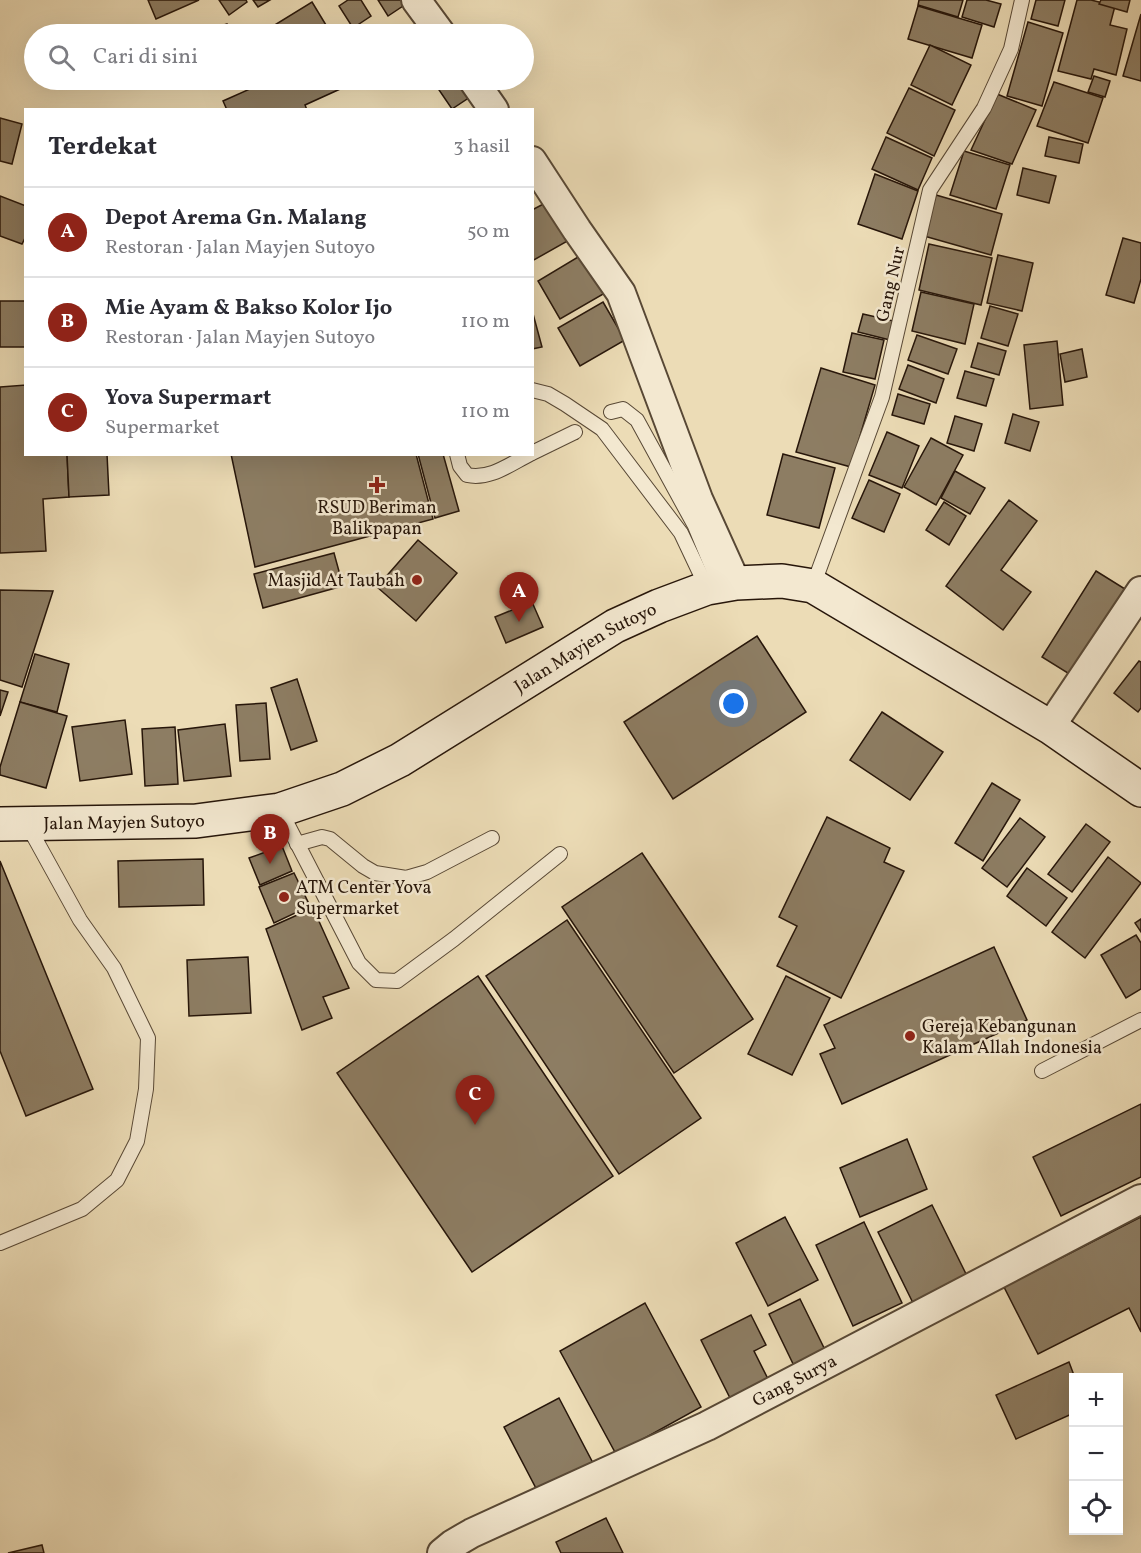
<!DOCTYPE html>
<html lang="id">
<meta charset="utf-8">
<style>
:root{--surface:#fff;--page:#f2f2f3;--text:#2b2b33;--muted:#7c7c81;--line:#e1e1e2;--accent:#8f2418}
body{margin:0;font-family:Vollkorn,serif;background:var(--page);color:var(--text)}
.controls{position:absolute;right:18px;bottom:18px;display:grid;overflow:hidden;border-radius:0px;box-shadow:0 6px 24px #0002}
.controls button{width:54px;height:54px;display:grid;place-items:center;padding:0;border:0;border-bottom:2px solid var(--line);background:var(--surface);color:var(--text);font:30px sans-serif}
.you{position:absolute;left:734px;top:704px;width:21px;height:21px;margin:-15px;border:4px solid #fff;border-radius:50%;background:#1a73e8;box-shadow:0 0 0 9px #1a73e833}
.badge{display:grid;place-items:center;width:39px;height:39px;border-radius:50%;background:var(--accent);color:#fff;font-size:20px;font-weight:700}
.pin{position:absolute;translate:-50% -50px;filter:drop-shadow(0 2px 3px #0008)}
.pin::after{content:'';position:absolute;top:32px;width:21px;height:18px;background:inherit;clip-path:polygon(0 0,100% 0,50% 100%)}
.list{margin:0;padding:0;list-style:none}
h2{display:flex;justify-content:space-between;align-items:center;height:78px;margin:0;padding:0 24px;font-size:26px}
h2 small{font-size:20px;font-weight:400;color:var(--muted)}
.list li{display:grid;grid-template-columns:39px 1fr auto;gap:18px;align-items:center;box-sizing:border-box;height:90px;padding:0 24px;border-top:2px solid var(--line)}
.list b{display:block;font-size:22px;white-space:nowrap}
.list p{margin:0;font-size:20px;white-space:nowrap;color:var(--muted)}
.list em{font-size:20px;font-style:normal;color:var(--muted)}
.icon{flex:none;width:33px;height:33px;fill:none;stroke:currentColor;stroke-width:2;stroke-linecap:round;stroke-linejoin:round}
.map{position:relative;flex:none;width:1141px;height:1553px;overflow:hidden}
.search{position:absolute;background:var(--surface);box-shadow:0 6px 24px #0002;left:24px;top:24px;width:510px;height:66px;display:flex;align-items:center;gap:15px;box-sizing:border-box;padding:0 21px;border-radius:33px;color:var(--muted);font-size:22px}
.panel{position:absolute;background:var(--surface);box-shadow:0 6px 24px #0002;left:24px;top:108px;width:510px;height:348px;border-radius:0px}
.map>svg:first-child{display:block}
</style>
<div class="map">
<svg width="1141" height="1553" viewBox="0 0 1141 1553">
<rect width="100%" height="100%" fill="#ecdcb6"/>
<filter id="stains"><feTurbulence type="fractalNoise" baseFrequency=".00333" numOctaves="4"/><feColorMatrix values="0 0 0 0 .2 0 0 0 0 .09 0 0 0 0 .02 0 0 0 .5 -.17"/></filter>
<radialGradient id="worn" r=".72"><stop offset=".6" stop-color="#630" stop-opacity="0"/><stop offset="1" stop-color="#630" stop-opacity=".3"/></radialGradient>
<g fill="#8d7d63" stroke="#27160a" stroke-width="1.5">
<polygon points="148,0 199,0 156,19"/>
<polygon points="219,0 246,0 247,2 229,15"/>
<polygon points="253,0 270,0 258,7"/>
<polygon points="348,0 361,0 371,16 353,28 339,6"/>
<polygon points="378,0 404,0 406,4 388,16"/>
<polygon points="919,0 963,0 958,17 918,5"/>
<polygon points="967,0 986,0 1001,4 994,27 962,17"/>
<polygon points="1036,0 1065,0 1058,26 1031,19"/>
<polygon points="1077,0 1091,0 1115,6 1110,25 1127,29 1116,75 1094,69 1091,79 1058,71"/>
<polygon points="1101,0 1130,0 1127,12 1099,4"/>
<polygon points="312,2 329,30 321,34 260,34"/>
<polygon points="918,6 982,25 972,58 908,39"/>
<polygon points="1141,14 1141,81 1123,76"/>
<polygon points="1028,22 1063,33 1042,106 1007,96"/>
<polygon points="227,24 230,34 199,34 198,33"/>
<polygon points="930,45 971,65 952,105 911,85"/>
<polygon points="1094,76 1110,81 1105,97 1088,92"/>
<polygon points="270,80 360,80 305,105 307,110 227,110 223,101"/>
<polygon points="449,80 458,80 470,97 452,109 437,87"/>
<polygon points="1054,82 1103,98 1088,143 1037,126"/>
<polygon points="909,88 955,110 934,156 887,133"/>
<polygon points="997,94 1036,110 1012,164 971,150"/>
<polygon points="0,118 22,124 12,164 0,161"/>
<polygon points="886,137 932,158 918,190 872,169"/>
<polygon points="1049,137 1083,144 1079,163 1045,156"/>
<polygon points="964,151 1010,165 996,209 950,195"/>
<polygon points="1023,168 1056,176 1049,203 1017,195"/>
<polygon points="875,174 918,191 902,239 858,224"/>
<polygon points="936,195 1002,214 991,255 924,236"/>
<polygon points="0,196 26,206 26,236 22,244 0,236"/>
<polygon points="549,201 571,239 532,261 532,210"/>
<polygon points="1123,238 1141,243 1141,279 1134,303 1106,295"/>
<polygon points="929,244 992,258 981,305 919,290"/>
<polygon points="583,254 605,293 560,319 538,281"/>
<polygon points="998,255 1033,263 1022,311 987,303"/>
<polygon points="921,292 974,304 965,344 912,331"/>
<rect x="0" y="301" width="26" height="46"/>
<polygon points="603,302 625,340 580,366 558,328"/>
<polygon points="990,306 1018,314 1008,346 981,338"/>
<polygon points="532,310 542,347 532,349"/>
<polygon points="863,314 898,322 894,341 858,332"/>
<polygon points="852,333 884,340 875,379 843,372"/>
<polygon points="917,335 957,349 948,374 908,360"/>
<polygon points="1057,341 1063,405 1030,409 1024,345"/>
<polygon points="978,343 1006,351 999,375 971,367"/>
<polygon points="1082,349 1087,377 1065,382 1060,354"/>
<polygon points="908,365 944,379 936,403 899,389"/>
<polygon points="821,368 875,385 851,467 796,452"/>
<polygon points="965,371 994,379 986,406 957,398"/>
<polygon points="26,385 26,454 67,454 69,497 43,499 46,551 0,553 0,387"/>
<polygon points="898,394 930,404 924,424 892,415"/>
<polygon points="1013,414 1039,422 1030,451 1005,443"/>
<polygon points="955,416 982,424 974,451 947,443"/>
<polygon points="887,432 919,446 902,488 869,475"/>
<polygon points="931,438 963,455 936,505 904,487"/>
<polygon points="67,454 107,454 109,495 69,497"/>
<polygon points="231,454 416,454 433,519 255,567"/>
<polygon points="418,454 443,454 459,511 435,518"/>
<polygon points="783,454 835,468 819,528 767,515"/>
<polygon points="955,471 985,488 970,514 941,498"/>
<polygon points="869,480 900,494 884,532 852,518"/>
<polygon points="1009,500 1037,521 1001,570 1031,592 1003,630 946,586"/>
<polygon points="944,502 966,516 949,545 926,530"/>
<polygon points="418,540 457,573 416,621 377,587"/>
<polygon points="334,553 343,586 263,608 254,574"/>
<polygon points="1096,571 1125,589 1071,675 1042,657"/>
<polygon points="0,590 53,591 22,687 0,680"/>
<polygon points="532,602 543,627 506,643 495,617"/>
<polygon points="757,636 806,712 673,799 624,722"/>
<polygon points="35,654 69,664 57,712 20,702"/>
<polygon points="1139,661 1141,662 1141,708 1138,712 1114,693"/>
<polygon points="297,679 317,741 291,750 271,688"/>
<polygon points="0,690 8,692 0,716"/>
<polygon points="20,702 67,716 46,788 0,775 0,767"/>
<polygon points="266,703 270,759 240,761 236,705"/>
<polygon points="882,712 943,752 910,800 850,760"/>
<polygon points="125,720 132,774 80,781 72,727"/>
<polygon points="225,724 231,776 184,781 178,730"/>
<polygon points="175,727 178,784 145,786 142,729"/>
<polygon points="992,783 1020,800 983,861 955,843"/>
<polygon points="827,817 890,848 884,862 904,871 841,998 777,966 797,926 779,917"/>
<polygon points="1020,818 1045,837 1007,887 982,868"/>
<polygon points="1086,824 1110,842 1072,892 1048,874"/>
<polygon points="282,846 292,871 260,885 249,858"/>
<polygon points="642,853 753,1019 674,1073 562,907"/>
<polygon points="1108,857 1141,883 1085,958 1052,932"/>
<polygon points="203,859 204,905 119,907 118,861"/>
<polygon points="0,861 93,1089 26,1116 0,1051"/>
<polygon points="1027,868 1067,898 1046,926 1007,896"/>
<polygon points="294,873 310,906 274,923 259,887"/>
<polygon points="313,908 349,988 323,997 332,1018 302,1030 266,929"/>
<polygon points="1141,919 1141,932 1135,923"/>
<polygon points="567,920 701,1118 619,1174 486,976"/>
<polygon points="1136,935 1141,943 1141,989 1126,998 1101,955"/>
<polygon points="994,947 1027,1020 842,1104 820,1054 835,1048 824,1025"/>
<polygon points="248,957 251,1013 189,1016 187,960"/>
<polygon points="478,976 613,1176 472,1272 337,1073"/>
<polygon points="786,976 830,998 792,1075 748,1054"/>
<polygon points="1141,1104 1141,1177 1061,1216 1033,1157"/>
<polygon points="907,1139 927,1189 860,1217 840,1168"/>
<polygon points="932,1205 970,1282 916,1309 878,1232"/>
<polygon points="785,1217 818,1280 768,1306 736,1243"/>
<polygon points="1141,1217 1141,1332 1129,1308 1038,1354 1004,1287"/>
<polygon points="864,1222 902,1303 853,1326 816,1245"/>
<polygon points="800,1299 828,1356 797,1372 769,1314"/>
<polygon points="645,1303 701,1407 616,1454 560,1351"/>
<polygon points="751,1315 766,1345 754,1351 768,1379 730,1398 701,1340"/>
<polygon points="1069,1362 1075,1378 1074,1378 1074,1413 1016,1439 996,1395"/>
<polygon points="559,1398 594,1465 539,1494 504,1427"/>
<polygon points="606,1518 623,1553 561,1553 556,1542"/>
<polygon points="42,1545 44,1553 8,1553"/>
</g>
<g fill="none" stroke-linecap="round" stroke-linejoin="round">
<g stroke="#584835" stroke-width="16">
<g id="lane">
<polyline points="532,390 548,394 565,404 602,429 681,533 707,588"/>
<polyline points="611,412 623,409 637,420 695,526 720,586"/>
<polyline points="532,453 575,432"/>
<path d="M 457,454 L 460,466 L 467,475 C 490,480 510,464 530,454"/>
<polyline points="813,586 882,397 930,190 984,108 1011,49 1022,0"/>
<polyline points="280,810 359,963 376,980 397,981 454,939 560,854"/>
<polyline points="297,844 322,837 330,839 363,866 375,873 406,878 427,872 492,838"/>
<polyline points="1042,1071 1141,1020"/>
<polyline points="0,1243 82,1209 117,1180 137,1141 146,1089 148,1038 114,968 80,920 27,824"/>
</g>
</g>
<g stroke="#584835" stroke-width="32">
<g id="street">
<polyline points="416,0 441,34"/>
<polyline points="473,80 494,110"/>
<polyline points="532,161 577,230 621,293 698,499 736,583"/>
<polyline points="1050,727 1141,591"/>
<path id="s1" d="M 442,1553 L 453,1544 L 472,1533 L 707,1426 L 1141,1199"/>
</g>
</g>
<g stroke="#27160a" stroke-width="36">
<g id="secondary">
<path id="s2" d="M 0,824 L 196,821 L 280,810 L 342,789 L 400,760 L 615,626 L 659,606 L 707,588 L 736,583 L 782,581 L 813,586 L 1050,727 L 1141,790"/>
</g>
</g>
<use href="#lane" stroke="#f3e8d0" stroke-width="14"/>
<use href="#street" stroke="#f3e8d0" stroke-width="28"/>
<use href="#secondary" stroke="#f3e8d0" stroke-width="33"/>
</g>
<g fill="#8f2418" stroke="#f3e8d0" stroke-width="2">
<path d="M374 476h6v6h6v6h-6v6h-6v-6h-6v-6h6z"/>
<circle cx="417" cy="580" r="6"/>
<circle cx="284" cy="897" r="6"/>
<circle cx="910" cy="1036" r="6"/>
</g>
<g text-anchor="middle" stroke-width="5" stroke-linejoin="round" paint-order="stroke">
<g font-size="18" fill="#27160a" stroke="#f3e8d0">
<text transform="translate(890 284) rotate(-77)" y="6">Gang Nur</text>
<text dy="6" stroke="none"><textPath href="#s2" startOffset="628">Jalan Mayjen Sutoyo</textPath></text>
<text dy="6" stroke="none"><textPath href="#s2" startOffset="124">Jalan Mayjen Sutoyo</textPath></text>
<text dy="6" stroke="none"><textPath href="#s1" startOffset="393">Gang Surya</textPath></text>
</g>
<g font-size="18" fill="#27160a" stroke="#f3e8d0" text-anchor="start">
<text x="377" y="513" text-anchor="middle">RSUD Beriman<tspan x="377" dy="21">Balikpapan</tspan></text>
<text x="405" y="586" text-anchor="end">Masjid At Taubah</text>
<text x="296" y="893">ATM Center Yova<tspan x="296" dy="21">Supermarket</tspan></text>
<text x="922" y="1032">Gereja Kebangunan<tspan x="922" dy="21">Kalam Allah Indonesia</tspan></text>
</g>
</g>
<rect width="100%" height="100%" filter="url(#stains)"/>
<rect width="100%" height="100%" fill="url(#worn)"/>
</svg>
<div class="controls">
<button>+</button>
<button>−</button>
<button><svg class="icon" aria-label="locate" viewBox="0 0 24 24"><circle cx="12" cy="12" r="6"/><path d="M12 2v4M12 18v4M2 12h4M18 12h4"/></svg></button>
</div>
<div class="you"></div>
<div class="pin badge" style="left:519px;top:622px">A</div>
<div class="pin badge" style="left:270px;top:864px">B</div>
<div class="pin badge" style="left:475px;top:1125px">C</div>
<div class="search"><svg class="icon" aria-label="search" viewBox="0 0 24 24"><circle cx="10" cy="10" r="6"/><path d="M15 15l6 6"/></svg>Cari di sini</div>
<section class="panel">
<h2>Terdekat<small>3 hasil</small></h2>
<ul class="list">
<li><span class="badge">A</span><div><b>Depot Arema Gn. Malang</b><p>Restoran · Jalan Mayjen Sutoyo</p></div><em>50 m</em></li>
<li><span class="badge">B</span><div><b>Mie Ayam &amp; Bakso Kolor Ijo</b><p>Restoran · Jalan Mayjen Sutoyo</p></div><em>110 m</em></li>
<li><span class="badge">C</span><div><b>Yova Supermart</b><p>Supermarket</p></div><em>110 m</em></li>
</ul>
</section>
</div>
